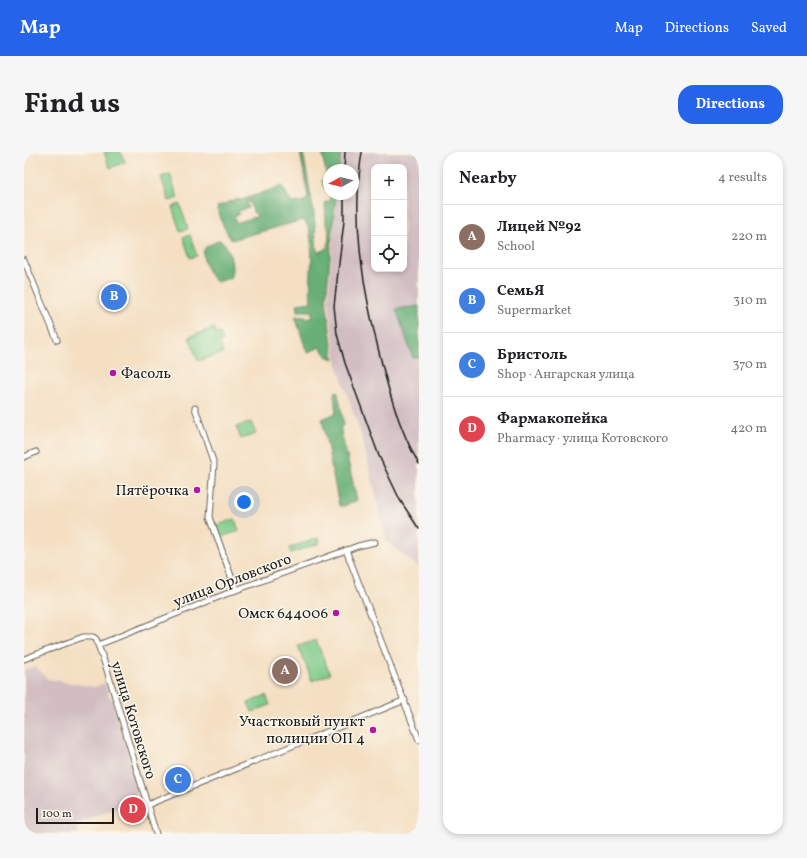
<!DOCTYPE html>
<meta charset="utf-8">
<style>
:root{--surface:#fff;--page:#f6f6f6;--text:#202124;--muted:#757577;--line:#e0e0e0;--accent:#2563eb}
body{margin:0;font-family:Vollkorn,serif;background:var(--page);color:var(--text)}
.controls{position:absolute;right:12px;top:12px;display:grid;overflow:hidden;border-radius:8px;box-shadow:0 2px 6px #0003}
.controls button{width:36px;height:36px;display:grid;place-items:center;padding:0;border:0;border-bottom:1px solid var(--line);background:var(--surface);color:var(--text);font:20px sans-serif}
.compass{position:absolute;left:299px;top:12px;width:36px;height:36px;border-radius:50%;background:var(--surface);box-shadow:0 2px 6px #0003;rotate:262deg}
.scale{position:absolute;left:12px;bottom:10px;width:78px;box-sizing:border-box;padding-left:4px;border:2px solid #1c1c1c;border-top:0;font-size:11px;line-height:14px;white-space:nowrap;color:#1c1c1c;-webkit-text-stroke:3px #fbf7ec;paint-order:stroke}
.you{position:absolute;left:220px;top:350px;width:14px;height:14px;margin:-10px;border:3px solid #fff;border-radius:50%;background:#1a73e8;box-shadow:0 0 0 6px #1a73e833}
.badge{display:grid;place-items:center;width:26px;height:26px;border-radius:50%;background:var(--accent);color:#fff;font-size:13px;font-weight:700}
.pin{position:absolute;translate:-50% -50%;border:2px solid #fff;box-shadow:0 1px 4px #0006}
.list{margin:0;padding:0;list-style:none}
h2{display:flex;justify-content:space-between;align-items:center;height:52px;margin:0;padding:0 16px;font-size:17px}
h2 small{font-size:13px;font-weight:400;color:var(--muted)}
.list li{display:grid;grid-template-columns:26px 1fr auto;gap:12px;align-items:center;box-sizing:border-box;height:64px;padding:0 16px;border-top:1px solid var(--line)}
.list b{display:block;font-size:15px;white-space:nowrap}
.list p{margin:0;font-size:13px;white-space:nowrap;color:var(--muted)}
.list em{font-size:13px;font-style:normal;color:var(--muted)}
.icon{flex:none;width:22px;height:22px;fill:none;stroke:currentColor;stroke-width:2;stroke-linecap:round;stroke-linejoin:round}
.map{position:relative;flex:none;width:395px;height:682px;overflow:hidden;border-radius:16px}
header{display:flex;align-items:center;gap:24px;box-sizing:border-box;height:56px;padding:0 20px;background:var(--accent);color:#fff}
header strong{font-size:19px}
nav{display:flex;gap:22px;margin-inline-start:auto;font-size:14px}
.intro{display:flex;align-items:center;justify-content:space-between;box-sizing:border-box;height:96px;padding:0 24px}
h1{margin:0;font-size:28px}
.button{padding:10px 18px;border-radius:16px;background:var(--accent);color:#fff;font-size:14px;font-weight:700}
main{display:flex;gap:24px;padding:0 24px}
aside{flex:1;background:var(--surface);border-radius:16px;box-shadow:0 2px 6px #0003}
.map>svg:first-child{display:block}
</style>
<header>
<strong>Map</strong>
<nav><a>Map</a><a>Directions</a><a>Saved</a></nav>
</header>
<div class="intro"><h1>Find us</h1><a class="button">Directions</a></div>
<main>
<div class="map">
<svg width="395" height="682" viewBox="0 0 395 682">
<rect width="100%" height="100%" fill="#fbf7ec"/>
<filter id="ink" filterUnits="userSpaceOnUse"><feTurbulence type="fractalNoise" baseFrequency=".025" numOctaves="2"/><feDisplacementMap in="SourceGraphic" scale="8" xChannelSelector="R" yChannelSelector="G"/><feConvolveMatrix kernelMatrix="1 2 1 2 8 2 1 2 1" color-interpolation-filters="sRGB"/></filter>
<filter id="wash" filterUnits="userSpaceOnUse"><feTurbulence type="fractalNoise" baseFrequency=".012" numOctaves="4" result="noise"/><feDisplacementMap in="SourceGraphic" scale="16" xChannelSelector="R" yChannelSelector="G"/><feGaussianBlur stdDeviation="0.9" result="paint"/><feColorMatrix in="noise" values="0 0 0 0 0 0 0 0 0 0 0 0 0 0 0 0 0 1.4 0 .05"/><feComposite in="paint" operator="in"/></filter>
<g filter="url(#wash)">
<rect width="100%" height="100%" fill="#f4dfc2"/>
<g fill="#d2bec2" fill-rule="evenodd">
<path d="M 318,0 L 395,0 L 395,415 L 363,390 L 337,282 L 313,213 L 304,148 L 313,42 L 329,42 L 329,18 L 316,18 ZM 350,15 L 380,15 L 380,117 L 350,117 Z"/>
<polygon points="12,514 23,527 71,535 81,531 85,545 87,545 112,629 110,630 112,643 97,655 52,672 55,682 0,682 0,518"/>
</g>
<g fill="#7fcb8a" stroke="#4e7453">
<polygon points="80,0 97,0 101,10 86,16"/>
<polygon points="146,22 154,46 145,49 137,25"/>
<polygon points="156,52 164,77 156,79 148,55"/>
<polygon points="166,83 173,104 166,106 159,85"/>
<polygon points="190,176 193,182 196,181 199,189 196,191 199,201 174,209 165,185"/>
<polygon points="227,270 232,282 217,287 212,275"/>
<polygon points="211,367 215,379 194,386 191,374"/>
<polygon points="294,386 296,391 267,401 265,396"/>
<polygon points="292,488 306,522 288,529 274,494"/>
<polygon points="242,543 246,553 228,560 224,551"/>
</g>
<g fill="#67af76" stroke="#426649" fill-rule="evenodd">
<path d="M 276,0 L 279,0 L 290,61 L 293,100 C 307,99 304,89 305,78 L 302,73 L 301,50 L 306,49 L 306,42 L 312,42 L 302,148 L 310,207 L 302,204 L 296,195 L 283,201 L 271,164 L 288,166 L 288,159 L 274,159 L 273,152 L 287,150 C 284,131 294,79 279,68 L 207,88 L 199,73 L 193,55 L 213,47 L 217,48 L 258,34 L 268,51 L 281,49 L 284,45 ZM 226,50 L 229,60 L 234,64 L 212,71 L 210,64 L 215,62 L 214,59 L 225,56 L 223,51 Z"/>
<polygon points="298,0 317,0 315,18 305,18 305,37 300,36 298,28 303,27"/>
<path d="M 195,88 C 206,91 211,117 206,126 L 194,130 C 186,128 175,103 181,96 C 183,93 191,91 195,88 Z"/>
<polygon points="395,154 395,205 389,206 372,157"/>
<polygon points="311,239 314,241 320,273 317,274 317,279 333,348 320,354 315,354 298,267 312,261 310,242"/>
</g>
</g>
<g filter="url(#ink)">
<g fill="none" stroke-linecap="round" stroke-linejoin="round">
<g stroke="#686056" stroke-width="7">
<g id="minor">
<polyline points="0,108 33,188"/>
<polyline points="171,256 190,312 186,365 212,438"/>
<polyline points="0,305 12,300"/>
<polyline points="322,398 395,588"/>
<polyline points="74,493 212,438 334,394 351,390"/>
<polyline points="0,507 59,485 69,485 72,487 83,518 132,682"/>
<polyline points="123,653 381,548"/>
</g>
</g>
<use href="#minor" stroke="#fff" stroke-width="5"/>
<g stroke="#1c1c1c" stroke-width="1.5">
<path d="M 338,0 C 327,68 339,137 356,204 C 365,241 376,279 395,312"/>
<polyline points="320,18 321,0"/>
<polyline points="320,42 320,69 310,154 313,182 321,211 355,304 376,348 395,377"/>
</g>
</g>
</g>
<g fill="#b5179e" stroke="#fbf7ec" stroke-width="1.5">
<circle cx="89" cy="221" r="4"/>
<circle cx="173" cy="338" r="4"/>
<circle cx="312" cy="461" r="4"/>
<circle cx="349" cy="578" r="4"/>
</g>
<g text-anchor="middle" stroke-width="3" stroke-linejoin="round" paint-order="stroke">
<g font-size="15" fill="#1c1c1c" stroke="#fbf7ec" text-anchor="end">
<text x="97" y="226" text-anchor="start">Фасоль</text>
<text x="165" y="343">Пятёрочка</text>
<text x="304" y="466">Омск 644006</text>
<text x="341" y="574">Участковый пункт<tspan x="341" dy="17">полиции ОП 4</tspan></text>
</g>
<g font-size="15" fill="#1c1c1c" stroke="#fbf7ec">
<text transform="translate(208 428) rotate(-21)" y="5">улица Орловского</text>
<text transform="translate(110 568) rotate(73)" y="5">улица Котовского</text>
</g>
</g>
</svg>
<div class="controls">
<button>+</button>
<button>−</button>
<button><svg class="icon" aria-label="locate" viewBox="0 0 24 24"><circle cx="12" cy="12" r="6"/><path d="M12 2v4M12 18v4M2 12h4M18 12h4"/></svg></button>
</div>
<svg class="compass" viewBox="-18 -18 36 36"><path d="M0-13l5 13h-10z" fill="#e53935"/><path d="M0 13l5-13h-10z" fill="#757577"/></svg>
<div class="scale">100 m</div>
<div class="you"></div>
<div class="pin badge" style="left:261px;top:519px;background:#8d6e63">A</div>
<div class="pin badge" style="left:90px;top:145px;background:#3f7fe0">B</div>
<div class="pin badge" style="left:154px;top:628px;background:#3f7fe0">C</div>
<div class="pin badge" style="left:109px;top:658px;background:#e0444e">D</div>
</div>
<aside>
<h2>Nearby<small>4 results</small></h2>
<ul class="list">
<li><span class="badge" style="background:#8d6e63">A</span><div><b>Лицей №92</b><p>School</p></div><em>220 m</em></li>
<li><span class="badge" style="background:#3f7fe0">B</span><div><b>СемьЯ</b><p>Supermarket</p></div><em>310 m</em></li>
<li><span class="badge" style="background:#3f7fe0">C</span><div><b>Бристоль</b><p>Shop · Ангарская улица</p></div><em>370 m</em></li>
<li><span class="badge" style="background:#e0444e">D</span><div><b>Фармакопейка</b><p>Pharmacy · улица Котовского</p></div><em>420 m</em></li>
</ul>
</aside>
</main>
